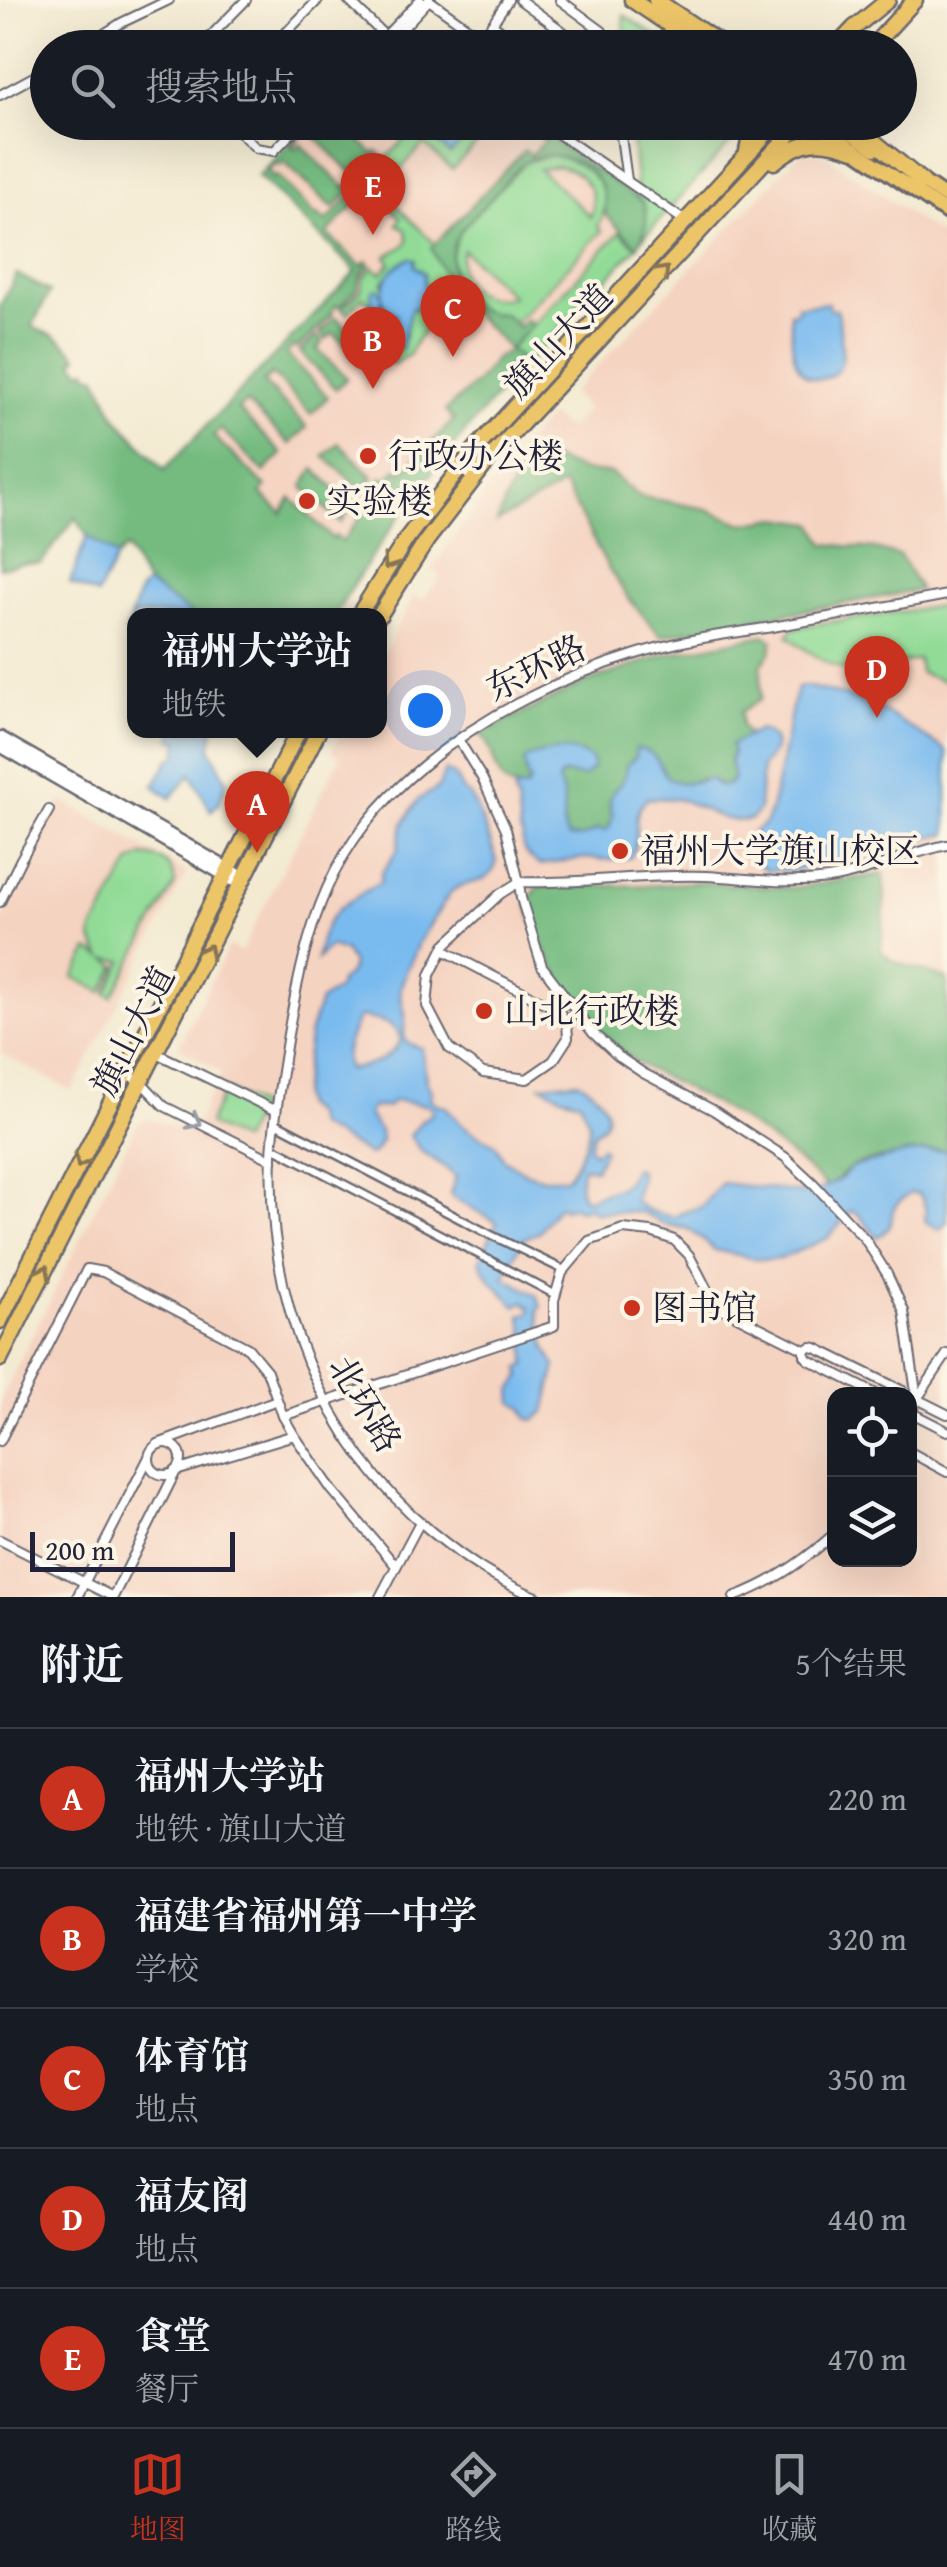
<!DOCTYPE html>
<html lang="zh">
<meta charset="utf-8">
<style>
:root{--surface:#171b24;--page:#20242c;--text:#f1f3f6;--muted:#9ea1a6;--line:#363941;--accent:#c8321e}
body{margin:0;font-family:"Gentium Book Plus","Noto Serif SC",serif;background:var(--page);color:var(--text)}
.controls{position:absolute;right:30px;bottom:30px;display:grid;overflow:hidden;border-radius:20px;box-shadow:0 10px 40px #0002}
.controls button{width:90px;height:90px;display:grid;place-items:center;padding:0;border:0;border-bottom:2px solid var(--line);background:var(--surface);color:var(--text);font:50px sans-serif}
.scale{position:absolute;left:30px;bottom:25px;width:205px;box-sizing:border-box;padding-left:10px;border:5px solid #22223b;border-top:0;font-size:28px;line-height:35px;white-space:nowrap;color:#22223b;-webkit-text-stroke:8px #fcf5e5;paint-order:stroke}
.you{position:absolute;left:425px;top:710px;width:35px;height:35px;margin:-25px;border:8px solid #fff;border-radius:50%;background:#1a73e8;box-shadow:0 0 0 15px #1a73e833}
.badge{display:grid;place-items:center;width:65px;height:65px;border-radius:50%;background:var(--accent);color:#fff;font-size:32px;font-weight:700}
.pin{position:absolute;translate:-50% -82px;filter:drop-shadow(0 2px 5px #0008)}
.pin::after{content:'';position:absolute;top:52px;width:35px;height:30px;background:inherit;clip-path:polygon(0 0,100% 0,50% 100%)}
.popup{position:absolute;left:127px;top:608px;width:260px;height:130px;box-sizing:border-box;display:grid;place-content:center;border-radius:20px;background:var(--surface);filter:drop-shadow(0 2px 8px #0005);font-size:32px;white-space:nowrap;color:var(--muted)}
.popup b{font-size:38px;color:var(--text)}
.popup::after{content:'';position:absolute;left:50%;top:100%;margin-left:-20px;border:20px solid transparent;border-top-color:var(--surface)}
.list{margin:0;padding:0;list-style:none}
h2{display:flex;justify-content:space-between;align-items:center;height:130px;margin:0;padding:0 40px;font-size:42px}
h2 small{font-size:32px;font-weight:400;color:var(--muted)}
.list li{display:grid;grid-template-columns:65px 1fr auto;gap:30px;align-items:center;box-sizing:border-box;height:140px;padding:0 40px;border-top:2px solid var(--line)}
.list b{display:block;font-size:38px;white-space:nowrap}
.list p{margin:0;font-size:32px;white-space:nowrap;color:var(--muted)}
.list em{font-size:32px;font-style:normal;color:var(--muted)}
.icon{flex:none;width:55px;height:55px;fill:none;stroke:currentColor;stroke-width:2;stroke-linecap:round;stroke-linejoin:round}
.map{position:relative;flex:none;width:947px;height:1597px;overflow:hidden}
.search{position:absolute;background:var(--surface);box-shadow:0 10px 40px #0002;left:30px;right:30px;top:30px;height:110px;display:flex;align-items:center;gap:25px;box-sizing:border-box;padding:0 35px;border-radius:55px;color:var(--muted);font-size:38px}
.sheet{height:830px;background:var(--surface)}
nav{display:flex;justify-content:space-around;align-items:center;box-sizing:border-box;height:140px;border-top:2px solid var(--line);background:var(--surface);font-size:28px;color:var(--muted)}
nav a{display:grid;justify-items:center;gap:5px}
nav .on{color:var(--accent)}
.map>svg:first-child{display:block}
</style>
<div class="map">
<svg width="947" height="1597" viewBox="0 0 947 1597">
<rect width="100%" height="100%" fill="#fcf5e5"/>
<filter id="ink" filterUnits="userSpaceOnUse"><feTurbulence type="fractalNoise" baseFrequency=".01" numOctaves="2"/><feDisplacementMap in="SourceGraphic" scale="20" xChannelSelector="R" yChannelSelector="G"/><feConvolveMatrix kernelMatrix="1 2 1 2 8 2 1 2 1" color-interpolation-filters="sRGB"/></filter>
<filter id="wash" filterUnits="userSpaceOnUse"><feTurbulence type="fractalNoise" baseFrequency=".0048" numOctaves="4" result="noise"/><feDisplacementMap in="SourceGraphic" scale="40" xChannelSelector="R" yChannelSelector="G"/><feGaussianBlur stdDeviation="2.25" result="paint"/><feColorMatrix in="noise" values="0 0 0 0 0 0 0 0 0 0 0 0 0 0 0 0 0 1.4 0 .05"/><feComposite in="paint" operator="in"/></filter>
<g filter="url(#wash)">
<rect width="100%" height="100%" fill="#f3ead1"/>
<g fill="#f5d3c1" fill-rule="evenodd">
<polygon points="310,123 529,123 637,196 643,238 480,412 405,508 365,565 335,615 137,499 356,271 258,176"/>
<path d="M 802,152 L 820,152 L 947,240 L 947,1597 L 0,1597 L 0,1401 L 137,1124 L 146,1118 L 192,1132 L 221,1072 L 178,1047 L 229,946 L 241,952 L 340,757 L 331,751 L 342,731 L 380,730 L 380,660 L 414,595 L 422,601 L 441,576 L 432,568 L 512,456 L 549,416 L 569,429 L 587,409 L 572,393 ZM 834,1394 L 910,1394 L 910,1560 L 834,1560 Z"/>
<polygon points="62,800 187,873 72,1091 0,1053 0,926 11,894"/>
</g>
<g fill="#92db97" stroke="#5a7e69" stroke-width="2.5" fill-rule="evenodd">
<polygon points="624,15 672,47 625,47"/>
<path d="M 420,123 L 497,123 L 452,169 L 424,144 L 381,190 L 435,244 L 432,248 L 454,294 L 472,312 C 440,319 422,323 409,355 L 393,364 L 381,352 L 384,348 L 367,330 C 376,318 374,306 363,297 L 347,313 L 342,309 L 361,290 L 364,277 L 373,267 L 381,273 L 391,263 L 386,257 C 393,250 403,250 408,241 L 406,230 L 397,224 L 401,218 L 371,189 L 365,193 L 359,188 ZM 411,258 L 414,266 L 424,273 L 424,285 L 431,294 L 430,302 L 410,311 L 405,336 L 393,347 L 384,336 C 386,327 395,323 396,315 L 384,304 L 383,281 L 402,262 Z"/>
<polygon points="631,123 743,123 738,134 643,238 645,207 637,196"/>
<path d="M 551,155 C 586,162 620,188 598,226 L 602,231 L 514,323 L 504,314 L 492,314 L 479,310 L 457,290 L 451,258 L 454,245 L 459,232 L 525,162 ZM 558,166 C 584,171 598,191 591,217 L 539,169 ZM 463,250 L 512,296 L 511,297 C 480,304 451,284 463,250 Z"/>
<polygon points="620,232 637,247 526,365 510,349"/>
<path d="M 947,605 L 947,682 L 920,673 L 918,659 C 902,663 886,669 869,671 C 839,676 811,654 788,636 L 791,630 L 810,625 Z"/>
<path d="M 143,856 C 162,857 174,864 175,884 L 112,997 L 106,993 L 123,961 L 106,959 L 117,966 L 102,992 L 74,977 L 89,950 L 102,957 L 92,940 L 93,930 L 131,862 Z"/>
<polygon points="225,1089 260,1106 242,1141 208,1124"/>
</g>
<g fill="#75bb80" stroke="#4c6e5e" stroke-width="2.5">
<path d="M 310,123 L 340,123 L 374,154 L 377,151 L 382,156 L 361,179 L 353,171 L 351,172 L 310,132 L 307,135 L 304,133 L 292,145 L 295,149 L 300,144 L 344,187 L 346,186 L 351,190 L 333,208 L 284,162 L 280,166 L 276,163 L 268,171 L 274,178 L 277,176 L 316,216 L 318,215 L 326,222 L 356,191 L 362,197 L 327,234 L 361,266 L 367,261 L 370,264 L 361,275 L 357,288 L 340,307 L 337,305 L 331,312 L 333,314 L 297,349 L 293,346 L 286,354 L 328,397 L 311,414 L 272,374 L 263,382 L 307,427 L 290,444 L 246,402 L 238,409 L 282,454 L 264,472 L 221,429 L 213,436 L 266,487 L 261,494 L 282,513 L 291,498 L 333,539 L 336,536 L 342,542 L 361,516 L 358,513 L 362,508 L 365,510 L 382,487 L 378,483 L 382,477 L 387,480 L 396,469 L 402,472 L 454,420 L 445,411 L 477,382 L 496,358 L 510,350 L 454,294 L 431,248 L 525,150 L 531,155 L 545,140 L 521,123 L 529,123 L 643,202 C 649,217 646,233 637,247 L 605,214 C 606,194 601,179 584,167 C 567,155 543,151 525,162 C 513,170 498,191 487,202 C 475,215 459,228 454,245 C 442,280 467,316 504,314 L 518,327 L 526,319 L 532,325 L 510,349 L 526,365 C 452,441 389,524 335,615 L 193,615 L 147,584 L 126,548 L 117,557 L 87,536 L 76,517 L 41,563 L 23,563 L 0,568 L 0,306 L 17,274 L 50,292 L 32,326 C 39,332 45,331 54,336 C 63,341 71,349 78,357 L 73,361 L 81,371 L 87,369 L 90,375 L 96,375 L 116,417 L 164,470 L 356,271 L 258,176 Z"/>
<polygon points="336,317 372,352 362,362 333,333 326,339 320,333"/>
<polygon points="316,336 323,342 317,349 347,378 336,389 300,352"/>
<polygon points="339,443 373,477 363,491 324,456"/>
<polygon points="532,451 583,471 610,473 639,496 707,509 743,524 777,518 813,523 825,544 875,549 900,556 920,590 661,636 629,599 609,569 564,485 497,522 513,482"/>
<polygon points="314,469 353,505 341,523 303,487"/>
<path d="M 764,635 L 773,640 L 770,653 L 761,665 L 761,698 L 741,712 L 742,727 L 750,736 L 732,745 L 733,753 L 730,760 L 734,779 L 727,785 L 719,786 L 701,779 L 683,783 L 673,781 L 635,758 L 610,803 L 610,811 L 613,815 L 610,828 L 604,831 L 599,829 L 580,838 L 568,837 C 559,822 566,812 563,797 C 563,796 558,782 558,781 L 560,776 L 592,761 C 575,747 559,751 539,754 L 526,788 C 490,793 499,750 480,734 L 587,682 L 664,655 Z"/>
<path d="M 883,874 L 885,897 L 881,951 L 892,961 L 947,979 L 947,1150 C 930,1150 866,1159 852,1167 C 844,1172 836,1182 827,1187 C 793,1155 756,1127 715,1104 C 688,1089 659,1077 633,1060 C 582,1025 543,960 527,902 L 538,887 L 658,885 L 695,882 L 793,888 Z"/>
</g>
<g fill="#7abbef" stroke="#4e6e95" stroke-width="2.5" fill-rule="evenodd">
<polygon points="449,123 480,123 450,154 434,139"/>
<path d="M 411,258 L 415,260 L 414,266 L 424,273 L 424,284 L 431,294 L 430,302 L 426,308 L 413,308 L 410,311 L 401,349 L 398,349 L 384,336 L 386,329 L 395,320 L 396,315 L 386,308 L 382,298 L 377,327 L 374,326 L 371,292 L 377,288 L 382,295 C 384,277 394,264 411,258 Z"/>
<path d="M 828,303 L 829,309 L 837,309 C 839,324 843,342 842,358 C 841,379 812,387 800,369 C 790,356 792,330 790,313 L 797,312 L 797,306 Z"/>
<polygon points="87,536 117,557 97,595 70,583"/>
<polygon points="147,584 193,615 134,616 134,634 126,631 140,590"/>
<path d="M 806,686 L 869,702 L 947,751 L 947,835 C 912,836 881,855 847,863 C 836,865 826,864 815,865 C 807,866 799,870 791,871 C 782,871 778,868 768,871 L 757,864 L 759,851 L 753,832 L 765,824 L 771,810 L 793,703 L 797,688 Z"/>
<path d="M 759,730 C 780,736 778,752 762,765 L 759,810 L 751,819 C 726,825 712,812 689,803 C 677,797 662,799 648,798 C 627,816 643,832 631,857 L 612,860 L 585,858 L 540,865 C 528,857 520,851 523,836 L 520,832 L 517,799 L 514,795 L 515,789 L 526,788 L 530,782 L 527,778 L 524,761 L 529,757 C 551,750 573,746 592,760 L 593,768 L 584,777 L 566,774 L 560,776 L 558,781 C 560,786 563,791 563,797 C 566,811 559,823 568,837 L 580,838 L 599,829 L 604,831 L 609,828 L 613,815 C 607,805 611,789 621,784 L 622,779 L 626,775 L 626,766 L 635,758 L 636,748 C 667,753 656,778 678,782 C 689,784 701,779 711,779 L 719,786 L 727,785 L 734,779 L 730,760 L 733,753 L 731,745 Z"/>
<polygon points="173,731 214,731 210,748 227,781 219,803 211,811 191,774 171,798 154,786 169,760 177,755 179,741 171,739"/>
<path d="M 445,770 L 456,777 L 462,790 C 464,792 467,793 469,795 C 475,802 497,854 496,863 C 495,868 491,874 487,877 C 475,885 460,882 450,893 L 419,942 C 415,957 404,971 401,987 C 398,996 406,1008 405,1019 C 403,1038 401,1043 422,1048 L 426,1082 L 432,1092 L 430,1098 L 436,1104 L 445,1106 L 461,1124 L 476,1134 L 495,1144 L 504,1159 L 524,1172 L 543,1178 L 566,1178 C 574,1171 590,1137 589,1125 C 588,1116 582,1110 581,1101 L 562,1096 L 541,1085 L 578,1081 C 598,1092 622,1116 593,1133 L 589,1148 L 593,1152 L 602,1147 L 604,1149 L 595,1169 L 583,1167 C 580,1180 575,1191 587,1200 C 607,1187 625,1196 633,1168 L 639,1170 L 640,1178 L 634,1200 C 644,1211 661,1215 676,1217 L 681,1213 L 701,1207 L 722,1183 L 812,1194 L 842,1178 L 852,1167 L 907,1153 L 947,1150 L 947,1222 L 939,1230 L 925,1221 C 927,1210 925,1203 919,1194 L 910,1193 C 907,1197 902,1199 898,1203 C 885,1215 901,1224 877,1237 L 858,1214 L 851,1211 L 828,1238 L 780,1259 L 762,1260 L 715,1250 L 689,1229 L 664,1224 L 642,1212 L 594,1212 L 587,1207 L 581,1210 L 572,1206 L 563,1209 L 561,1206 L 557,1207 L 539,1232 L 523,1239 L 504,1277 L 537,1295 L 541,1307 L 538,1310 L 546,1348 L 556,1366 L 545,1412 L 534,1420 L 528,1419 L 523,1408 L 513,1402 L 512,1390 L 521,1377 L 520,1368 L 526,1365 C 526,1348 526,1333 521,1316 L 530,1312 L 530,1307 L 523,1302 L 516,1306 C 502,1290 487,1281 480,1260 L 497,1222 L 453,1198 L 450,1194 L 456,1177 L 445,1167 L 421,1151 L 410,1136 L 422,1120 L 432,1114 L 432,1108 L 427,1105 C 416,1105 405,1100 393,1101 L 387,1107 L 372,1107 L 368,1114 C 373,1124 381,1129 381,1141 L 374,1153 L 370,1155 L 317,1126 L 313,1114 L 303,1106 L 301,1095 L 310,1031 L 320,1001 L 338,989 L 340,981 C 348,977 351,972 352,963 L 344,951 L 330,946 L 317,959 C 321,932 329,912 353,899 C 363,894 370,886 381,882 L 381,874 L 397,851 L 403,824 L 418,800 L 439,787 ZM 362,1017 C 380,1021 395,1021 401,1040 C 392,1058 369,1068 348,1069 C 340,1053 352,1034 358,1018 Z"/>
</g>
</g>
<g filter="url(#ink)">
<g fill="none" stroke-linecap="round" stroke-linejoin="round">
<g stroke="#6b6870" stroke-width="11">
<g id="pedestrian">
<polyline points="276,1123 491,1235 564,1270"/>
<polyline points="273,1147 556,1295"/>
</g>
</g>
<g stroke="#6b6870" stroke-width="12">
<g id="minor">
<polyline points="348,0 385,36"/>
<polyline points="429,0 482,38 492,24"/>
<polyline points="429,0 402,29 429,48"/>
<polyline points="508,0 492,24 526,48"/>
<polyline points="520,0 565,33 558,48"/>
<polyline points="560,0 602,31 610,48"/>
<polyline points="82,48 121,23 169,0"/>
<polyline points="199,48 246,0"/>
<polyline points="271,48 318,0"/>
<polyline points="374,48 420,0"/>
<polyline points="464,48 474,33"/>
<polyline points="0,95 48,69"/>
<polyline points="229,122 256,148 274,151 302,122"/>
<polyline points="541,122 685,221"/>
<polyline points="600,122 607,127"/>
<polyline points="619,122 627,180"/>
<polyline points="561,135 569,122"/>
<polyline points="446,455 473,479"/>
<polyline points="459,741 482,778 506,829 519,882 521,898 542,966 593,1033 618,1056 643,1073 713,1110 785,1157 814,1184 865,1239 887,1274 904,1311 917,1399"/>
<polyline points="0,902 21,859 49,810"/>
<path d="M 443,950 L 558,1010 L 567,1023 L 568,1038 L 553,1061 L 527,1079 L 483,1073 L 449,1048 L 427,1006 L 430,975 L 445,945 L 500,894 L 519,882 C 581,884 643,874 705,876 C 747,878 785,885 828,879 C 869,873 906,853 947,845"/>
<polyline points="154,1052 276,1111"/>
<polyline points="125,1073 141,1082 164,1106 272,1160"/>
<polyline points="805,1350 805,1356 809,1360 876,1394"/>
<polyline points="915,1398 947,1414"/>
<polyline points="910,1412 947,1431"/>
<polyline points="910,1415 917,1399 947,1354"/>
<polyline points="283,1416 554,1326 554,1300 562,1273 589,1241 623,1229 651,1232 674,1240 689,1255 715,1305 805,1350 811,1347 816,1348 909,1394"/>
<polyline points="0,1441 87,1269 103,1272 248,1348 267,1371 283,1416 294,1435 332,1490 396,1566"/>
<circle cx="165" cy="1459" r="16"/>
<polyline points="158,1444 277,1400"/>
<polyline points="910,1452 947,1472"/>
<polyline points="0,1540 113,1597 176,1471 294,1435"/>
<polyline points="77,1597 149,1457"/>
<polyline points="380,1597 420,1522"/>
<path d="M 537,1597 C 498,1582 465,1559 432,1532 C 321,1441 266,1298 272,1155 C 274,1117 281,1079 287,1040 C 307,923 328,844 424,765 C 485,715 561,677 636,654 C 680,640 726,634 772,627 C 830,617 889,606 947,595"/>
<path d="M 734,1597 C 772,1583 804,1561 834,1534"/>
</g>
</g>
<g stroke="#6b6870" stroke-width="15">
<g id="tertiary">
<polyline points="0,737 245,878"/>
<polyline points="0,746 241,885"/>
</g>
</g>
<g stroke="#6b6870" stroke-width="18">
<g id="primary">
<polyline points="814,122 947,213"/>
<polyline points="836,122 875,149"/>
<polyline points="916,177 947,198"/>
</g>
</g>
<g stroke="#6b6870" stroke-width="19">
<g id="trunk">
<polyline points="632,0 703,48"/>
<polyline points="656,0 727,48"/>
<polyline points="835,48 854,28 888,0"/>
<polyline points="871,48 915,0"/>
<polyline points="854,122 859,129 923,182"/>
<polyline points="747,151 753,122"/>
<path d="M 774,162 C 803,138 821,138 854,150"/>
<polyline points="358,616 407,538 470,455 777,122"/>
<polyline points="379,616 427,540 491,457 801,122"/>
<polyline points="0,1321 299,730"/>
<polyline points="0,1359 319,730"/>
</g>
</g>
<use href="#pedestrian" stroke="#fff" stroke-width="6"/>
<use href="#minor" stroke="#fff" stroke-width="8"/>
<use href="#tertiary" stroke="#fff" stroke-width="10"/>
<use href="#primary" stroke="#edc569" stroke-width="12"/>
<use href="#trunk" stroke="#edc569" stroke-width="14"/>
</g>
<defs><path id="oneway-chevron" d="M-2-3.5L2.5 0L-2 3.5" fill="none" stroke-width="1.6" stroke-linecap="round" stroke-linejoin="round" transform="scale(2.5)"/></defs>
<g stroke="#887452">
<use href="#oneway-chevron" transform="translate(663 272) rotate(-47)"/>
<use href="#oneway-chevron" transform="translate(389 563) rotate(124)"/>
<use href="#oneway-chevron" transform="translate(207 951) rotate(-63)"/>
<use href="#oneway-chevron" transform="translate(81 1161) rotate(117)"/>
<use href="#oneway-chevron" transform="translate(44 1272) rotate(-63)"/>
</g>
<use stroke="#9c9ca7" href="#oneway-chevron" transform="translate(195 1122) rotate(27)"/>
</g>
<g fill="#c8321e" stroke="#fcf5e5" stroke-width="4">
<circle cx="368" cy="456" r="10"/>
<circle cx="307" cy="501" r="10"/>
<circle cx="620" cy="851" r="10"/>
<circle cx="484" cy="1011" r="10"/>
<circle cx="632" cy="1308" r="10"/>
</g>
<g text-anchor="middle" stroke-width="8" stroke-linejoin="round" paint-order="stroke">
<g font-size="35" fill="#22223b" stroke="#fcf5e5">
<text transform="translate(558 341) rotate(-47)" y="12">旗山大道</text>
<text transform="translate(536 668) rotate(-26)" y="12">东环路</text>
<text transform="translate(133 1031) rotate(-63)" y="12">旗山大道</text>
<text transform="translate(365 1404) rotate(59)" y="12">北环路</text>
</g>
<g font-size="35" fill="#22223b" stroke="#fcf5e5" text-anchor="start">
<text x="388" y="468">行政办公楼</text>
<text x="327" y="513">实验楼</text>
<text x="640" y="863">福州大学旗山校区</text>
<text x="504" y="1023">山北行政楼</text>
<text x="652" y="1320">图书馆</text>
</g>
</g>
</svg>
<div class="controls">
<button><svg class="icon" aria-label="locate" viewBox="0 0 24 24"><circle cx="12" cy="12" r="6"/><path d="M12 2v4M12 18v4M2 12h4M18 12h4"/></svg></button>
<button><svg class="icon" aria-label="layers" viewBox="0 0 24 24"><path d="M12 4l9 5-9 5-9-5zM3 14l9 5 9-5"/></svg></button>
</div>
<div class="scale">200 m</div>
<div class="you"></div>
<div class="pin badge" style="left:257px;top:853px">A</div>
<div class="popup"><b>福州大学站</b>地铁</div>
<div class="pin badge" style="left:373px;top:389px">B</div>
<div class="pin badge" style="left:453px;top:357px">C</div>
<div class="pin badge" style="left:877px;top:718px">D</div>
<div class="pin badge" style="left:373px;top:235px">E</div>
<div class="search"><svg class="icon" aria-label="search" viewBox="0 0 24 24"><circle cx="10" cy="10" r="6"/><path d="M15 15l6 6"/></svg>搜索地点</div>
</div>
<section class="sheet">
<h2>附近<small>5个结果</small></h2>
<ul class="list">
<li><span class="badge">A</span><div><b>福州大学站</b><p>地铁 · 旗山大道</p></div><em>220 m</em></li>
<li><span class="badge">B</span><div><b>福建省福州第一中学</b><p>学校</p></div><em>320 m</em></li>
<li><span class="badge">C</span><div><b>体育馆</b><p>地点</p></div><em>350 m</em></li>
<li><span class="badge">D</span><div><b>福友阁</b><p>地点</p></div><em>440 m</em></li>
<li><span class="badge">E</span><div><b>食堂</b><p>餐厅</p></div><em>470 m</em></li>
</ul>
</section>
<nav>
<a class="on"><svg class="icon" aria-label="map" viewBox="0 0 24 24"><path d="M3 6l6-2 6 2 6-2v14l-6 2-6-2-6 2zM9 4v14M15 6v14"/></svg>地图</a>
<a><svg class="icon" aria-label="directions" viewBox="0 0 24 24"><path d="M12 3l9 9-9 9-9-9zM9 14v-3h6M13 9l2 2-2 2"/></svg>路线</a>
<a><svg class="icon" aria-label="saved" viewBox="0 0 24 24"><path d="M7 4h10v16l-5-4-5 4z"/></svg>收藏</a>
</nav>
